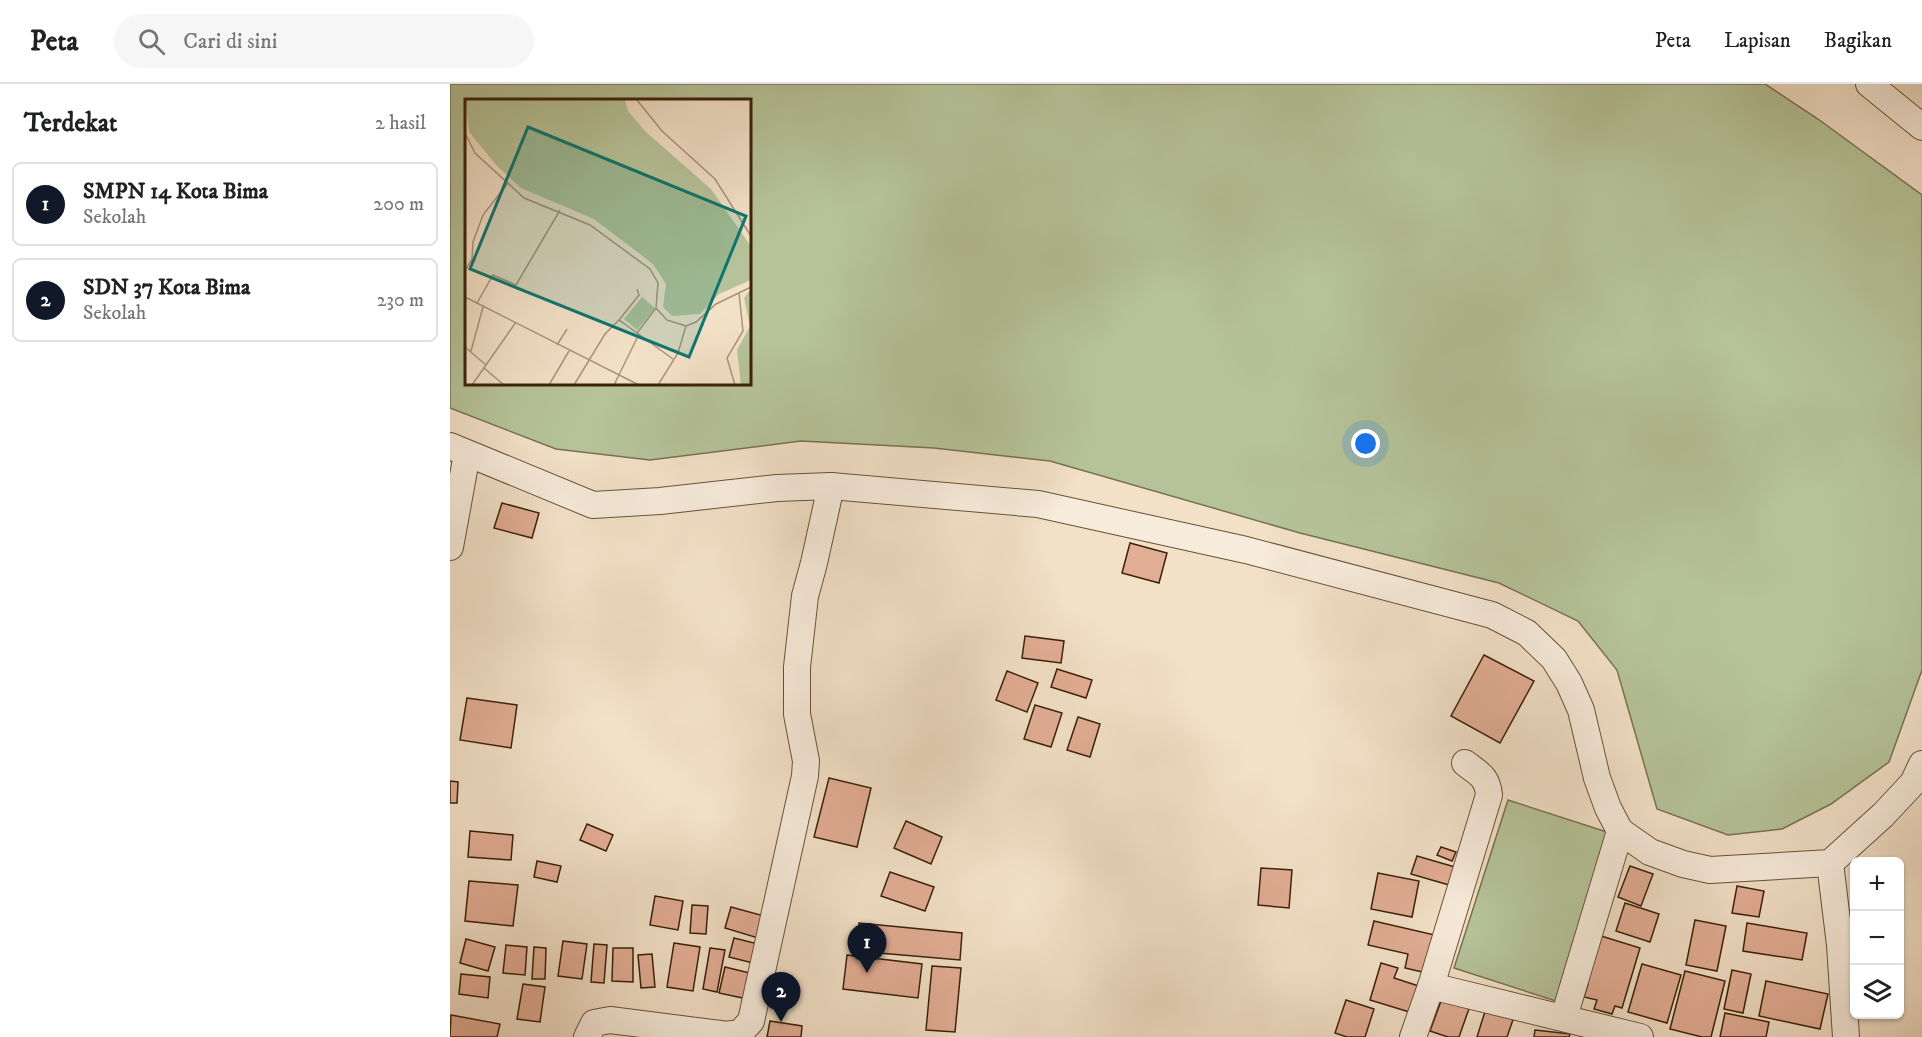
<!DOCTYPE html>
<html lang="id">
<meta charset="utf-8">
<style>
:root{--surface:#fff;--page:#f6f6f6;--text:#202124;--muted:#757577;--line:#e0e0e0;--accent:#111827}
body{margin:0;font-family:"IM FELL DW Pica",serif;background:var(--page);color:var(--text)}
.controls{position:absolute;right:18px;bottom:18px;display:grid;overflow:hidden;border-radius:9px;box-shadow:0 2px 4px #0004}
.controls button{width:54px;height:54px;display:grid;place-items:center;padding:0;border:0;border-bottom:2px solid var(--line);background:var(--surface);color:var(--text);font:30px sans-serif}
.you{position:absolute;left:916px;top:360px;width:21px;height:21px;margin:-15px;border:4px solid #fff;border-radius:50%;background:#1a73e8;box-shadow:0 0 0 9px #1a73e833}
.badge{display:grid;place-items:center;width:39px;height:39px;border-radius:50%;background:var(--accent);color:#fff;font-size:20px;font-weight:700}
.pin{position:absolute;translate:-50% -50px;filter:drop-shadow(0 2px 3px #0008)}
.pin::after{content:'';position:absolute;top:32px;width:21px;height:18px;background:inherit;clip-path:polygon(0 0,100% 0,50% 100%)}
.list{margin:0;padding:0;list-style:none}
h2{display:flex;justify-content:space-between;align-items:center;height:78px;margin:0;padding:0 24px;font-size:26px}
h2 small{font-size:20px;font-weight:400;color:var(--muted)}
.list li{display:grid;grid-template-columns:39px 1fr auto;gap:18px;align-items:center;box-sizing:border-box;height:84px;margin:0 12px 12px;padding:0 12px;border:2px solid var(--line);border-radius:9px}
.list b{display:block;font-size:22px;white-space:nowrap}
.list p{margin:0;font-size:20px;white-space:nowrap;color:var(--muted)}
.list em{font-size:20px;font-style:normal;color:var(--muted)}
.icon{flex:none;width:33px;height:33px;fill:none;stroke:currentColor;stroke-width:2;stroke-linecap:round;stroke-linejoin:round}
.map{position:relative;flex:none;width:1472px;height:953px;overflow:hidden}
header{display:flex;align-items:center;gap:36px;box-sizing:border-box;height:84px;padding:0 30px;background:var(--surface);border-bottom:2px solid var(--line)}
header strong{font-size:28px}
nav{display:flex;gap:33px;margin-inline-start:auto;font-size:21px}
.search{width:420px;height:54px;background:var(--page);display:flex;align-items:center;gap:15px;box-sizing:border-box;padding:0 21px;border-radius:33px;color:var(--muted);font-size:22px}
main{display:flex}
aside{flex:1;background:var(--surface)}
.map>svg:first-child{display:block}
</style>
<header>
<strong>Peta</strong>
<div class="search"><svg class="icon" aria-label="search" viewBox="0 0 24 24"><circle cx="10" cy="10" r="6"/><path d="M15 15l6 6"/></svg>Cari di sini</div>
<nav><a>Peta</a><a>Lapisan</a><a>Bagikan</a></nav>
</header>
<main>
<aside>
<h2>Terdekat<small>2 hasil</small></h2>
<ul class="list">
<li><span class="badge">1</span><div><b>SMPN 14 Kota Bima</b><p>Sekolah</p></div><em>200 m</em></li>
<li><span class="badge">2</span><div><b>SDN 37 Kota Bima</b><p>Sekolah</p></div><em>230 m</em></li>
</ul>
</aside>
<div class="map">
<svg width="1472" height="953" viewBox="0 0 1472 953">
<rect width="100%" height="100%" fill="#f2e0c7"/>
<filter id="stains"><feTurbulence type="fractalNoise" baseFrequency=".00333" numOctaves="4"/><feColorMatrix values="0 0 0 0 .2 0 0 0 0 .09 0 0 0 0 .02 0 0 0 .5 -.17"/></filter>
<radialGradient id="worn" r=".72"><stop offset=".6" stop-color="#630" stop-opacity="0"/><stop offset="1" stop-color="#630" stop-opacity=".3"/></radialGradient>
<g fill="#b6c399" stroke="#787251" stroke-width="1.5" fill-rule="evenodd">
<path d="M 0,0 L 1315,0 L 1368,35 L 1472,111 L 1472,586 L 1439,678 L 1381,720 L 1332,745 L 1278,751 L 1207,725 L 1167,586 L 1128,537 L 1049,499 L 850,449 L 600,377 L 484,364 L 351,357 L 200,376 L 106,365 L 0,324 ZM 16,16 L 300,16 L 300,300 L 16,300 Z"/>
<polygon points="1058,716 1160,749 1109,918 1004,884"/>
</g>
<g fill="#e2ad95" stroke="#3b2209" stroke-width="1.5">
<polygon points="52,419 89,429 82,454 44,444"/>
<polygon points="680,459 717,469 709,499 672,489"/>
<polygon points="575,552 614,557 611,579 572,574"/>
<polygon points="1034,571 1084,597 1050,659 1001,632"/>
<polygon points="607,585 642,596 636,614 601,603"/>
<polygon points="557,587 588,599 577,628 546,616"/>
<polygon points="17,614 67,621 61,664 10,656"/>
<polygon points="585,621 612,629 601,663 574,655"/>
<polygon points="628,633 650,640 640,673 617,666"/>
<polygon points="379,694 421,704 407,763 364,753"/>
<polygon points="0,697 8,698 7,719 0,719"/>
<polygon points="456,737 492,753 481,780 444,764"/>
<polygon points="137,740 163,751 156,767 130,756"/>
<polygon points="20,747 63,751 61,776 18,773"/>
<polygon points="991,763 1006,768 1002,777 987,771"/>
<polygon points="967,772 1005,783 999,801 961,790"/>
<polygon points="87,777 111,782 107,798 84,793"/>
<polygon points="1180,782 1203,790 1191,822 1168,813"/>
<polygon points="811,784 842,786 839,824 808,821"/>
<polygon points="440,788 484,803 475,827 431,812"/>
<polygon points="928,789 969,797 962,833 921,825"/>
<polygon points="19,797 68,801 63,842 15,837"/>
<polygon points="1287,802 1314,807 1309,833 1282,829"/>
<polygon points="205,812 233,817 228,846 200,841"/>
<polygon points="1175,819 1209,830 1200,858 1166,847"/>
<polygon points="242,821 258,822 256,850 240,849"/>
<polygon points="281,823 321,834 315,856 275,844"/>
<polygon points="1245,836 1276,842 1267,887 1236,881"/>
<polygon points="924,837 989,852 981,890 955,884 958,870 918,861"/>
<polygon points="409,839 512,849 510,876 406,867"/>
<polygon points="1297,839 1357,849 1352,876 1293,867"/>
<polygon points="1148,851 1190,864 1172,924 1165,922 1162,930 1144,925 1147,916 1134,913 1138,900 1133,899"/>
<polygon points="284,854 316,862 311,881 279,873"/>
<polygon points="16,855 45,863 38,887 10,879"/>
<polygon points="113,857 137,860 132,895 108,892"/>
<polygon points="224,859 250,863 243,907 217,903"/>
<polygon points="144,860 157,861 154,899 141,898"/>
<polygon points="56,861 77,863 75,891 53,889"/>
<polygon points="84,863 96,864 95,895 82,895"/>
<polygon points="163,864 183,864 183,898 162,897"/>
<polygon points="260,864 275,866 267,908 253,905"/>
<polygon points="202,870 205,903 191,904 188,871"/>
<polygon points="397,871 472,880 468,914 393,905"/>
<polygon points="931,879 948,884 944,894 975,904 966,930 920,916"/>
<polygon points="1192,880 1231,891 1217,939 1178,928"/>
<polygon points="482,882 511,884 505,948 476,946"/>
<polygon points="275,883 308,891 302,916 269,909"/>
<polygon points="1282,886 1301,890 1293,929 1274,925"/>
<polygon points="1235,887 1275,897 1261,953 1252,953 1220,945"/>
<polygon points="11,890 40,893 38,914 9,910"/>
<polygon points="1316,897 1378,910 1370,945 1309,932"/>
<polygon points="73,900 95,903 90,938 67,935"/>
<polygon points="994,909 1021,919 1009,953 998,953 980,947"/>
<polygon points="896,916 924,925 915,953 897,953 885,949"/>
<polygon points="1038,918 1066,927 1057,953 1027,953"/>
<polygon points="1275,929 1319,938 1316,953 1270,953"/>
<polygon points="1,931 50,940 47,953 0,953"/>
<polygon points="320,937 352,942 351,953 317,953"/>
<polygon points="1085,946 1120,950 1119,953 1084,953"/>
</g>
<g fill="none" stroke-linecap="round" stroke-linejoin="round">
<g stroke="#695238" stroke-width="28">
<g id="street">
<polyline points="1419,0 1472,43"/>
<polyline points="0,362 143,421 210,417 327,404 381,402 588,420 796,466 1042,531 1077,549 1104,575 1119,599 1131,626 1147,694 1158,724 1170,747 1200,768 1233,780 1260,786 1380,779 1433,731 1463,699 1472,680"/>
<polyline points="0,463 17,370"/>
<polyline points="1380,779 1390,861 1396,953"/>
<path d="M 981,902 L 1039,711 C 1037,692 1029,690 1015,679"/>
<polyline points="1114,933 1170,747"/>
<polyline points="137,953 144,939 160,936 278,951 291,948 301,937 355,692 356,677 347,630 347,583 355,512 364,479 381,402"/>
<polyline points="963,953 981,902 1190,953"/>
</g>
</g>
<use href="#street" stroke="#f7ebdb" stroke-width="26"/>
</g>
<g transform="translate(15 15)">
<rect width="286" height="286" fill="#f2e0c7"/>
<path d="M 0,1 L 160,1 L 163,12 L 181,33 L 246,90 L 285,146 L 286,181 L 254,195 L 235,215 L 207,217 L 198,208 L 201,185 L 188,165 L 129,120 L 56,89 L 32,67 L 4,33 ZM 286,190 L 286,286 L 276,286 L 272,251 L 285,227 L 279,199 ZM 177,198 L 190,209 L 172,231 L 159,220 Z" fill="#b6c399"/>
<path fill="none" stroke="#a9947b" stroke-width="1.5" d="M 172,1 L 197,32 L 250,80 L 286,137M 0,34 L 10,54 L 59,99 L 125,126 L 185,170 L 193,184 L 191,209 L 202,221 L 221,227 L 231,223 L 251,205 L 286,188M 0,172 L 7,160 L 8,143 L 18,116 L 43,84M 0,198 L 174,286M 12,204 L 28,176 L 51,186 L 95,111M 154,221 L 174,196 L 172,190M 172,234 L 191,209M 92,246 L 102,230M 0,248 L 21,266M 6,252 L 18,208M 19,269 L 39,286M 7,286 L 51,223M 84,286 L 104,252M 109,286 L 140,235 L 154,221 L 208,260M 149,286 L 174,235M 193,286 L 213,254 L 221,227M 270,286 L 262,259 L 278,232 L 274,194"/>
<path fill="#0f766e" fill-opacity="0.15" stroke="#0f766e" stroke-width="3" d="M 63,28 L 281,117 L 224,258 L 5,170 Z"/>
<rect width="286" height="286" fill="none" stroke="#3b2209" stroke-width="3"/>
</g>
<rect width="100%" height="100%" filter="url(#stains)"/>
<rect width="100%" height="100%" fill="url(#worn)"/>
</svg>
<div class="controls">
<button>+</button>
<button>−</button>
<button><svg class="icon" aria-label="layers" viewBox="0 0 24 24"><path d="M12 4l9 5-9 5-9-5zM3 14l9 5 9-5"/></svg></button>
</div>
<div class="you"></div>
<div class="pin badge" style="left:417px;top:889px">1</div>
<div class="pin badge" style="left:331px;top:938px">2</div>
</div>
</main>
